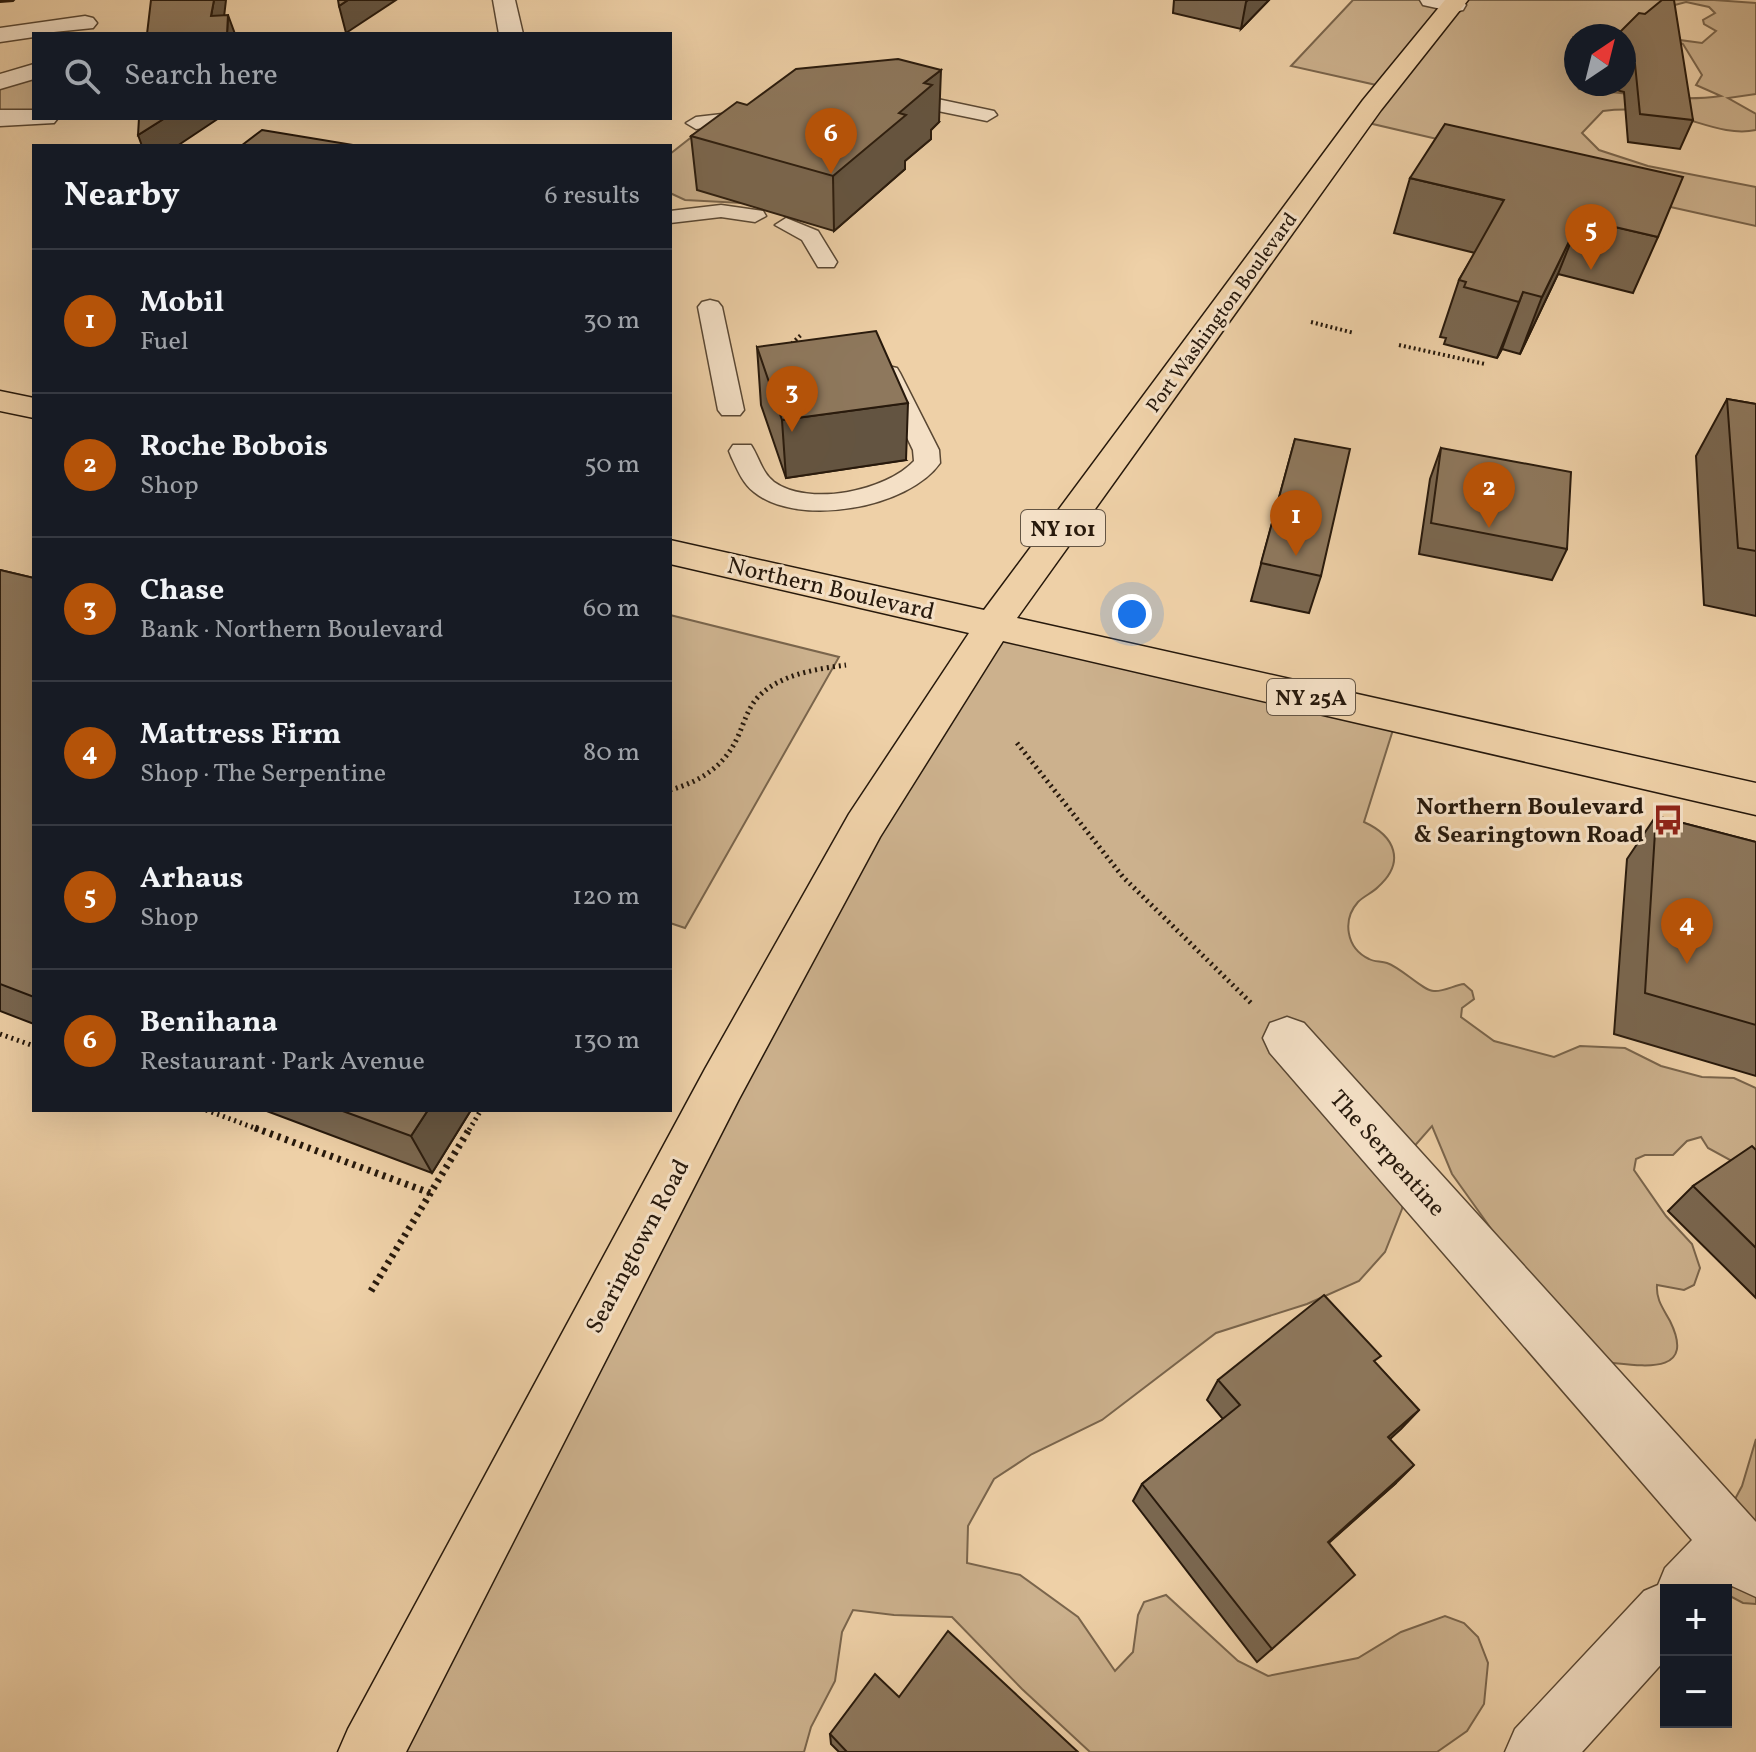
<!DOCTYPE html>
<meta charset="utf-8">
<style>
:root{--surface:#171b24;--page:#242831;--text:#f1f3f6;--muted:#9ea1a6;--line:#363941;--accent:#b45309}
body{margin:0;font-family:Vollkorn,serif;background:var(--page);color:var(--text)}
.controls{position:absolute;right:24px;bottom:24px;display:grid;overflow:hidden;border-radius:0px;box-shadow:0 8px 32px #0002}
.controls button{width:72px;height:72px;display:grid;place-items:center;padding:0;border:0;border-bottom:2px solid var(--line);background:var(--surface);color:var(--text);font:40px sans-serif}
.compass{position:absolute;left:1564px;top:24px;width:72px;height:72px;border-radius:50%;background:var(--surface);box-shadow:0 8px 32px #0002;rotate:35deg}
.you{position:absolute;left:1132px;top:614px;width:28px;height:28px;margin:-20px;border:6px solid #fff;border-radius:50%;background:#1a73e8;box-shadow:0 0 0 12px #1a73e833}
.badge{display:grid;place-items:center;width:52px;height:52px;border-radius:50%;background:var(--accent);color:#fff;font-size:26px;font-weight:700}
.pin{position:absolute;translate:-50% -66px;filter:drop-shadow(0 2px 4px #0008)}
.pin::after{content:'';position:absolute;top:42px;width:28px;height:24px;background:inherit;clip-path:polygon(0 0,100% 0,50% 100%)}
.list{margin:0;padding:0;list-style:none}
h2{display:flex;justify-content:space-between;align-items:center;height:104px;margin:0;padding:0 32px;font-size:34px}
h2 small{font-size:26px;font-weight:400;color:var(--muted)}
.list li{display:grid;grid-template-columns:52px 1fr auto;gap:24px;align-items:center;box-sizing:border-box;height:144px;padding:0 32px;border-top:2px solid var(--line)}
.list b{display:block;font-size:30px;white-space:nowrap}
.list p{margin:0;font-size:26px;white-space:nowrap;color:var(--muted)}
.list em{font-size:26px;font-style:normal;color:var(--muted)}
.icon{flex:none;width:44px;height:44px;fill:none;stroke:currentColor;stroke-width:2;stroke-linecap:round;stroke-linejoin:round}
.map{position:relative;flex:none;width:1756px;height:1752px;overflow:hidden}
.search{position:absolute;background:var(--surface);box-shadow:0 8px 32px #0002;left:32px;top:32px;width:640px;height:88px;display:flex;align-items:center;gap:20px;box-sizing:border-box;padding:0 28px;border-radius:0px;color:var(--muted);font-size:30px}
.panel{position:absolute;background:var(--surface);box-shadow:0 8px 32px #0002;left:32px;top:144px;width:640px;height:968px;border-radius:0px}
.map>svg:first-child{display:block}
</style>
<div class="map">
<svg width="1756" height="1752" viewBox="0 0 1756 1752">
<rect width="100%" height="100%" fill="#eed0a7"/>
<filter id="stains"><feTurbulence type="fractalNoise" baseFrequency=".0025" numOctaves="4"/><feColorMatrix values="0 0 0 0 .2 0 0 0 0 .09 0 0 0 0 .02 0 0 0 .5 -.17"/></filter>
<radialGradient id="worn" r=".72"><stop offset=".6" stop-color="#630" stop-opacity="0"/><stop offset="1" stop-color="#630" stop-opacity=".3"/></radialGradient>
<g fill="#ccb18d" stroke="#7a654c" stroke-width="2" fill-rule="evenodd">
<path d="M 1353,0 L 1714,0 L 1756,3 L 1756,94 L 1728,98 L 1756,114 L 1756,130 C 1728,136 1701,122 1674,116 C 1651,110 1627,108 1603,111 L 1582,133 L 1599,150 L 1648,166 L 1756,187 L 1756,226 L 1666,206 L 1437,139 L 1360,121 L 1385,87 L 1291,66 ZM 1686,2 L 1709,7 L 1715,13 L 1703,20 L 1704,24 L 1716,31 L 1702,43 L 1680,40 L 1671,6 ZM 1584,35 L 1672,40 L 1683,44 L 1702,75 L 1696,85 L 1721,96 C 1674,103 1626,92 1579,89 C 1560,66 1575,60 1573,37 Z"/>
<polygon points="34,71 34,118 40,119 0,118 0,82"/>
<polygon points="698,132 741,203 685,200 670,193 670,154"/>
<polygon points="670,615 839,657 685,928 670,923"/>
<path d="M 991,624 L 1397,717 L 1364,822 C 1395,836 1406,862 1378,887 C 1372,893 1364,896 1358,902 C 1342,920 1346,948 1369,959 C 1374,962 1381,961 1387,963 C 1402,968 1423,991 1434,991 C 1443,992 1455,985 1464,984 L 1472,991 L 1474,999 L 1462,1008 L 1461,1017 L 1494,1041 L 1554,1057 L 1580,1046 L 1625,1048 L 1661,1066 L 1702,1077 L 1734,1078 L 1756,1088 L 1756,1196 L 1732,1161 L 1708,1148 L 1701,1137 L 1687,1141 L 1673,1155 L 1645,1155 L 1636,1159 L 1634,1170 L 1666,1216 L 1692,1244 L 1700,1268 L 1694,1285 L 1684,1290 L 1657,1285 C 1656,1300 1663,1308 1670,1321 C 1698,1378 1638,1365 1604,1362 L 1497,1237 L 1452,1174 L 1432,1126 L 1411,1150 L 1402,1209 L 1385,1252 L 1359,1281 L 1307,1304 L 1216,1333 L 1102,1420 L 1032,1454 L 994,1479 L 968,1526 L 967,1563 L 1020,1575 L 1078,1617 L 1115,1671 L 1133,1652 L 1138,1615 L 1144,1602 L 1166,1595 L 1238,1661 L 1268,1676 L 1358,1658 L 1401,1632 L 1445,1616 L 1464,1623 L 1478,1637 L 1488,1663 L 1484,1704 L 1467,1731 L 1437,1752 L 1090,1752 L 1022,1689 L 952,1617 L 894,1615 L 853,1610 L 842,1632 L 835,1681 L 811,1727 L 804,1752 L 371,1752 Z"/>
<polygon points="1756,1439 1756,1604 1743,1603 1726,1594 1726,1590 1727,1514 1742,1486"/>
</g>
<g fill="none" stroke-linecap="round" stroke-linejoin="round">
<g stroke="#594733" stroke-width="3">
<g id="service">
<polygon points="893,96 928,97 994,111 997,115 987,121 928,109 886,106 883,102 886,98"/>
<polygon points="757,110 764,112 767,116 764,120 696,129 686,123 696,117"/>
<polygon points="721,205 763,211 766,216 755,222 721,217 670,223 670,211"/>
<polygon points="786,218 818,231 837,262 834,267 818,267 802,240 775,225"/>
<polygon points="710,300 718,302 722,307 744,410 740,415 722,415 718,410 698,307 702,302"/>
<path d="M 888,366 L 897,368 L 900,373 L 939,450 L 940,463 C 909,508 798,528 754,492 C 743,484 737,469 731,456 L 729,451 L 733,445 L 751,445 C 759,457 762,473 774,482 C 809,507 886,491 914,461 L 913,450 L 876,373 L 879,368 Z"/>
</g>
</g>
<g stroke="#594733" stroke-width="3">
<g id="minor">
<polygon points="493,0 515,0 523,34 499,34"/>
<polygon points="85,16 93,18 97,23 93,28 34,34 34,37 0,42 0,28"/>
<polygon points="34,64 34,79 0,89 0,74"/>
<polygon points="0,110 34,110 34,118 58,118 54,123 0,126"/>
<polygon points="1287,1017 1304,1023 1756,1522 1756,1597 1732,1586 1726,1593 1726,1590 1666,1590 1666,1659 1582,1752 1505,1752 1515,1729 1644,1591 1658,1585 1665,1568 1692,1540 1270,1053 1263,1038 1270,1023"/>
</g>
</g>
<g stroke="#594733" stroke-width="3">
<polygon id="tertiary" points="1420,0 1462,0 1466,5 1463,10 1455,12 1423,5"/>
</g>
<g stroke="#27190c" stroke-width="3">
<g id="primary">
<polygon points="1445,0 1468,0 1381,110 1017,618 1756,783 1756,815 1003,641 880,837 739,1099 406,1752 338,1752 348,1729 705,1069 849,814 969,633 670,564 670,540 984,610 1363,100"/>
<polygon points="0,391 34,398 34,418 0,411"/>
</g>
</g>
<g stroke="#27190c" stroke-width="4" stroke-dasharray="2 3" stroke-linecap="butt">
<polyline points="1311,322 1354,333"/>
<polyline points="1399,345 1485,364"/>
<polyline points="788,347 802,334"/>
</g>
<g stroke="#27190c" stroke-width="5" stroke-dasharray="2 4" stroke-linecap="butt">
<polyline points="1017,743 1123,877 1252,1004"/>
<path d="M 670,790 C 702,781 726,765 739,734 C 745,720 749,706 759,696 C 781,674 817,669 846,665"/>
<polyline points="0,1034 34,1046"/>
<polyline points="206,1110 260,1130"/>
<polyline points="469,1130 481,1110"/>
</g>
<g stroke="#27190c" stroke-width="7" stroke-dasharray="3 5" stroke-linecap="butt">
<polyline points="255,1128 430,1193"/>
<polyline points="371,1291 470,1128"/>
</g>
<use href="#service" fill="#f4e0c6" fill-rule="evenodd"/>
<use href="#minor" fill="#f4e0c6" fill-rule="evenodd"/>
<use href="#tertiary" fill="#f4e0c6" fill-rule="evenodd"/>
<use href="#primary" fill="#eed0a7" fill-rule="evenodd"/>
</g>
<g fill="#7a6750" stroke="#27190c" stroke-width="2">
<polygon points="1174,0 1269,0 1241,29 1173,13"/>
<polygon points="1645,14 1693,120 1680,149 1628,142 1624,92 1593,84 1624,84 1624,36"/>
<polygon points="747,105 939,122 931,130 931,139 905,161 905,169 834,231 697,190 691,136"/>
<polygon points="1410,178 1658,237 1633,293 1558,274 1520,354 1502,349 1497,358 1444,344 1446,338 1440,337 1459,280 1475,253 1394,233"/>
<polygon points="757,347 906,460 786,478 761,405"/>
<polygon points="1727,399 1756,404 1756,616 1704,605 1696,456"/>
<polygon points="1295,439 1321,576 1309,613 1251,601"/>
<polygon points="1441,448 1567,549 1552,580 1419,554 1430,479"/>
<polygon points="0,570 34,578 34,1024 0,1011"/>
<polygon points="1656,816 1756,842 1756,1076 1614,1034 1627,859"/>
<polygon points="264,1110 471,1110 432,1173"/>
<polygon points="1756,1150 1756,1298 1668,1211 1693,1186"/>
<polygon points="1375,1363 1419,1410 1390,1439 1396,1483 1328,1543 1272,1649 1257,1662 1133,1501 1142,1484 1223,1419 1207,1400 1218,1380"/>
<polygon points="899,1697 1078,1752 839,1752 831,1744 830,1734"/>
</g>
<g fill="#635441" stroke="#27190c" stroke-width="2">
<polygon points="0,0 14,0 13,1 0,2"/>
<polygon points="214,0 226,0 222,34 211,16"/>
<polygon points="348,0 396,0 346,33 339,6"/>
<polygon points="1248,0 1269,0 1241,29 1246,2"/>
<polygon points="228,15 235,34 227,34"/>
<polygon points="941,70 939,122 931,130 931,139 905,161 905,169 834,231 833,176 899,113 924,83"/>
<polygon points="165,118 219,118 177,146 142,146 138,135"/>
<polygon points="1580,219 1558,274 1520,354 1542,297"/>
<polygon points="1523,292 1502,349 1497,358 1519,302"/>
<polygon points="908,403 906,460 786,478 782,420"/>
<polygon points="428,1110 471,1110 432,1173 411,1136"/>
<polygon points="1419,1410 1401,1429 1371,1456 1388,1437"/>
<polygon points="1414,1465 1396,1483 1312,1558 1328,1542"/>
</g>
<g fill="#8e785d" stroke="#27190c" stroke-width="2">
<polygon points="151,0 214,0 211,16 228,15 227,34 147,34"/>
<polygon points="338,0 348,0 339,6"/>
<polygon points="1662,0 1674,0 1693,120 1640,114 1635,64 1624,61 1624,36 1616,36 1639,13 1645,14"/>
<polygon points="898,59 941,70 924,83 932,85 899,113 906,115 833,176 691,136 737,102 747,105 796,69"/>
<polygon points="139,118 165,118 138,135"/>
<polygon points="1445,124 1683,177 1658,237 1580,219 1542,297 1523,292 1519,302 1464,287 1466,282 1459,280 1504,200 1410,178"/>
<polygon points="262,130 359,146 241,146"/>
<polygon points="876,331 908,403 782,420 757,347"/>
<polygon points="1727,399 1756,404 1756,551 1738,548"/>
<polygon points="1295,439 1350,449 1321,576 1261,563"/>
<polygon points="1441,448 1571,472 1567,549 1431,523"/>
<polygon points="0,570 34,578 34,997 0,984"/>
<polygon points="1656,816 1756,842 1756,1025 1645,993"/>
<polygon points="340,1110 428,1110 411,1136"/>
<polygon points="1752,1146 1756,1150 1756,1248 1693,1186"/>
<polygon points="1324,1295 1381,1356 1374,1361 1419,1410 1388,1437 1414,1465 1328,1542 1355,1575 1272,1649 1142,1484 1240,1405 1218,1380"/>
<polygon points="948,1631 1078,1752 847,1752 830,1734 875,1674 899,1697"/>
</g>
<defs>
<g id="bus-bare" transform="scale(2.4)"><path d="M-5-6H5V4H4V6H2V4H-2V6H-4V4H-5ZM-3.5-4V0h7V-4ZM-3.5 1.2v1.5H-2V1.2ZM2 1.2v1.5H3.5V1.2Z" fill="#8f2418" stroke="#f4e0c6" stroke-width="2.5" paint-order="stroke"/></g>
</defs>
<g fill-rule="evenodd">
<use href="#bus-bare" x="1668" y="820"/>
</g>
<g text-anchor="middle" stroke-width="6" stroke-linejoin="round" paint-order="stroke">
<g font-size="20" fill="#27190c" stroke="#f4e0c6">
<text transform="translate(1221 312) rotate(-54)" y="7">Port Washington Boulevard</text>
</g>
<g fill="#f4e0c6" stroke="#645544" stroke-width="2">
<rect x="1021" y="510" width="84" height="36" rx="6"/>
<rect x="1267" y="679" width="88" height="36" rx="6"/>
</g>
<g font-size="22" font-weight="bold" fill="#27190c">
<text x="1063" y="536">NY 101</text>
<text x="1311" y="705">NY 25A</text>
</g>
<g font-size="24" fill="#27190c" stroke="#f4e0c6">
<text transform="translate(831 588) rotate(13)" y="8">Northern Boulevard</text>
<text transform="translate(1388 1153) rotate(48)" y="8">The Serpentine</text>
<text transform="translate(637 1246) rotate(-62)" y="8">Searingtown Road</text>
</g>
<g font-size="24" font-weight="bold" fill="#27190c" stroke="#f4e0c6" text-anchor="end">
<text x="1644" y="814">Northern Boulevard<tspan x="1644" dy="28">&amp; Searingtown Road</tspan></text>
</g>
</g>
<rect width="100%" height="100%" filter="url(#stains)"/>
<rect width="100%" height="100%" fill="url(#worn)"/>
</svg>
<div class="controls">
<button>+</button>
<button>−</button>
</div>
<svg class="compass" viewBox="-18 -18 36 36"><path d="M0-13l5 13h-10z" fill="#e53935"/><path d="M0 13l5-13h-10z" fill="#9ea1a6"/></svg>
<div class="you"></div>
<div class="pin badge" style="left:1296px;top:556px">1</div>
<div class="pin badge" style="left:1489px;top:528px">2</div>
<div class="pin badge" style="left:792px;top:432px">3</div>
<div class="pin badge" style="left:1687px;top:964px">4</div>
<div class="pin badge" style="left:1591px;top:270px">5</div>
<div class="pin badge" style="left:831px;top:174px">6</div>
<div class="search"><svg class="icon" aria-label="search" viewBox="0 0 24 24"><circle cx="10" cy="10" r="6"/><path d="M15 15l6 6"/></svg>Search here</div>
<section class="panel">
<h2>Nearby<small>6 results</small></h2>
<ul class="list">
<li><span class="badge">1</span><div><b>Mobil</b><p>Fuel</p></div><em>30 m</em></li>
<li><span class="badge">2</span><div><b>Roche Bobois</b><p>Shop</p></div><em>50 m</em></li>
<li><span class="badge">3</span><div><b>Chase</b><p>Bank · Northern Boulevard</p></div><em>60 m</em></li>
<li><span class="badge">4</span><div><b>Mattress Firm</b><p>Shop · The Serpentine</p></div><em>80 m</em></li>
<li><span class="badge">5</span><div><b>Arhaus</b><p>Shop</p></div><em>120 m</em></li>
<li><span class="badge">6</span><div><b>Benihana</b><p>Restaurant · Park Avenue</p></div><em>130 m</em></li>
</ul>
</section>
</div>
